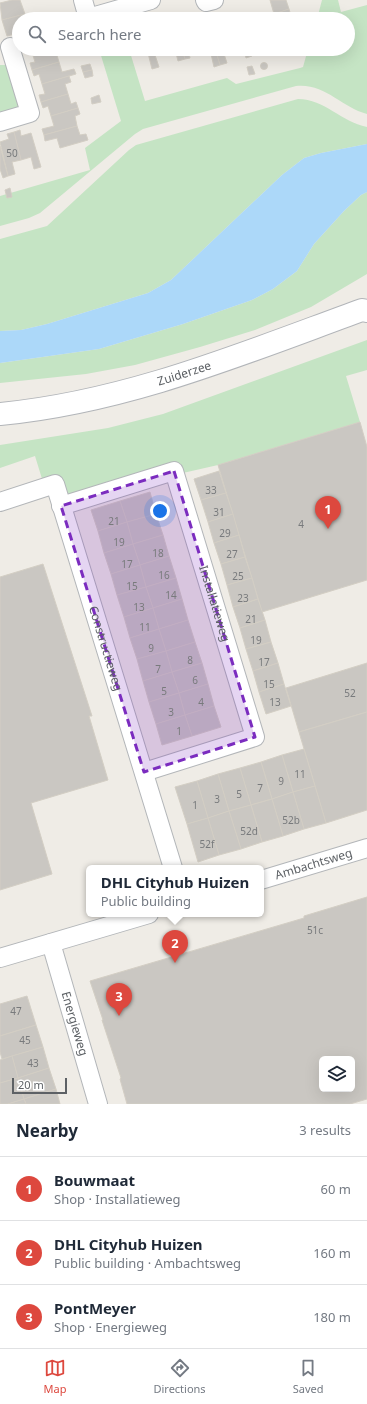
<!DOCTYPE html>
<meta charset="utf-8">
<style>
:root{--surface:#fff;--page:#f2f2f3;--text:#1f2937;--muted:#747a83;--line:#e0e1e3;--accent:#dd483e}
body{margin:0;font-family:"Noto Sans",sans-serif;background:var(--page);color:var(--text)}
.controls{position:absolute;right:12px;bottom:12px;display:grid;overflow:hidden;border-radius:6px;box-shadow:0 4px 16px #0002}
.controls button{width:36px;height:36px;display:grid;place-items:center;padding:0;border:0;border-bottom:1px solid var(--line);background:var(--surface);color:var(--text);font:20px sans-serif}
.scale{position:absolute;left:12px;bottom:10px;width:55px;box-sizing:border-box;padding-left:4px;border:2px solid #5d6165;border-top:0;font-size:11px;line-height:14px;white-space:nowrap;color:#5d6165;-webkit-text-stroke:3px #fff;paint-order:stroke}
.you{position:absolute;left:160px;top:511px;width:14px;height:14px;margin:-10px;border:3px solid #fff;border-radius:50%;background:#1a73e8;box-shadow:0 0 0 6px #1a73e833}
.badge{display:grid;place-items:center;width:26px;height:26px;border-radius:50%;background:var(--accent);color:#fff;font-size:13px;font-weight:700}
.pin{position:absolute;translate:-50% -33px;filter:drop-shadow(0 1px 2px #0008)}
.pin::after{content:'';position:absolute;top:21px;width:14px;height:12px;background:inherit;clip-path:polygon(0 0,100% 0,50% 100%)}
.popup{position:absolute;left:86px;top:865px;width:178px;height:52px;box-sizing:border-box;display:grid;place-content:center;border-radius:6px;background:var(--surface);filter:drop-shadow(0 1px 3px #0005);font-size:13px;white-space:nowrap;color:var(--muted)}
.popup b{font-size:15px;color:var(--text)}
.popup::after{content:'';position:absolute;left:50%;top:100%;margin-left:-8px;border:8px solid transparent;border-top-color:var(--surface)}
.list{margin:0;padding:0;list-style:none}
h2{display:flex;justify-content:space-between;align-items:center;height:52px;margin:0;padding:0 16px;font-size:17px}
h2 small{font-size:13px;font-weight:400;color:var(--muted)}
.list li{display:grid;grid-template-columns:26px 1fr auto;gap:12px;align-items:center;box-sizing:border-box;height:64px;padding:0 16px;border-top:1px solid var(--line)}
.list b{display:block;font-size:15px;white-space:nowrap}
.list p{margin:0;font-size:13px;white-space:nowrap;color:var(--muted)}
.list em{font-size:13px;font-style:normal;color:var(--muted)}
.icon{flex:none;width:22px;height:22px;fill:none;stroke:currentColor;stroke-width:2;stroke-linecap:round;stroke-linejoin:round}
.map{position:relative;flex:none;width:367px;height:1104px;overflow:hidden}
.search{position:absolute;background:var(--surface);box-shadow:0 4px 16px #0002;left:12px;right:12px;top:12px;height:44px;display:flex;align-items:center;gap:10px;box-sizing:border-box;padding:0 14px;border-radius:22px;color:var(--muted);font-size:15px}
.sheet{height:244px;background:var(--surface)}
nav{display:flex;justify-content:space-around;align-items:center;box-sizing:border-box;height:56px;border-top:1px solid var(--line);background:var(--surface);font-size:11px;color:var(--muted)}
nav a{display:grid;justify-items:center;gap:2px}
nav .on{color:var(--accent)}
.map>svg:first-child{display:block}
</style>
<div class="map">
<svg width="367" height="1104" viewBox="0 0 367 1104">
<rect width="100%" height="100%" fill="#efece6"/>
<g fill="#c5e4c4">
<path d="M 322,0 L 338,0 L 341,12 L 367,5 L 367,114 C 341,107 325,83 296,86 L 143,129 L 135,134 L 40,213 L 29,218 L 0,226 L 0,196 L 90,170 L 85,148 L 121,121 L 99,49 L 129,49 L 145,101 L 227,78 L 236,84 L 300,68 L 303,67 L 308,49 L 348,49 L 348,19 L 317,19 Z"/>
<polygon points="0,65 10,65 21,107 0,113"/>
<path d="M 298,99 C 325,99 341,122 367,127 L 367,144 L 321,153 L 304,158 L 282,175 L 171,280 L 148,293 L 47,324 L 21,330 L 0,331 L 0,239 L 47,226 L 129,150 L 136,145 Z"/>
<polygon points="367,192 367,274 311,307 255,330 200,347 135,365 86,374 0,383 0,363 99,349 183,324 252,300 273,289 297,271 314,244 344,211 361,195"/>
<polygon points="367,340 367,370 346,376 360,422 218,465 60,501 43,482 35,456 0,468 0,445 108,428 163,414"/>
</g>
<polygon fill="#acd8f9" points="367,144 367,192 361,195 344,211 314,244 297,271 273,289 252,300 183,324 99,349 0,363 0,331 21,330 47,324 148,293 171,280 282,175 304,158 321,153"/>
<g fill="#cac7c2" stroke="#d3cec4" fill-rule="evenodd">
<polygon points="12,0 20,0 25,14 2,20 0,3"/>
<polygon points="270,0 286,0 289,9 274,14"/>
<polygon points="289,9 292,19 276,19 274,14"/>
<polygon points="25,14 26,19 19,19 19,33 7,36 2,20"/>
<polygon points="274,14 276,19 263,19 262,17"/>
<polygon points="43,49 61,49 62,50 56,52 59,62 32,70 30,63 35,62 32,52"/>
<polygon points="147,49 164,49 165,52 155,55 159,67 152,69"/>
<polygon points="164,49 182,49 185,59 178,61 175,49 165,52"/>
<polygon points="182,49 188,49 190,58 185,59"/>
<polygon points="215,49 230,49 223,51 227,63 220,65"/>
<polygon points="244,49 250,49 252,56 246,58"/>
<polygon points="216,52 220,65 214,67 211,54"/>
<polygon points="59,62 62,72 74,69 76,74 42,84 39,74 34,76 32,70"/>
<circle cx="264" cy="66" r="3.5"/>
<polygon points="90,64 92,70 83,72 81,66"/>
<polygon points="252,66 255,74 249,75 247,67"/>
<polygon points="92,70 93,76 85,78 83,72"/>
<polygon points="69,76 71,82 65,84 68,94 41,102 39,95 45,94 42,84"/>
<polygon points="68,94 71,104 76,102 78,108 51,116 48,106 43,108 41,102"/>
<polygon points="99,95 101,102 92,104 91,98"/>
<polygon points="78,108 80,114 75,116 77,126 44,135 42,129 54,126 51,116"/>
<polygon points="77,126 80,135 86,134 88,140 60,148 57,138 45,141 44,135"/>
<polygon points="20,130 21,136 31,133 41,167 34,169 31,157 21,160 14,132"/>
<polygon points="14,132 21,160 12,162 15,174 8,176 0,142 9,139 7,134"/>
<polygon points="0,146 8,176 3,178 0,169"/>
<polygon points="10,188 12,197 7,198 5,190"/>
<polygon points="360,422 367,447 367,580 262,612 218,465"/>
<polygon points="219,471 226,493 201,500 194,479"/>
<polygon points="150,492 156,514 127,522 120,501"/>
<polygon points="226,493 233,514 208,522 201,500"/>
<polygon points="120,501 127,522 98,531 91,510"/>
<polygon points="156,514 163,535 133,544 127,522"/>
<polygon points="233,514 239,535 214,543 208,522"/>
<polygon points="127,522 133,544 104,553 98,531"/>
<polygon points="163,535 169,556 140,565 133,544"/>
<polygon points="239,535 245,557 221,564 214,543"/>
<polygon points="133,544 140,565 111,574 104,553"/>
<polygon points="169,556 176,578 146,587 140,565"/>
<polygon points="245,557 252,578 227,585 221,564"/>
<polygon points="43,564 92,716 89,716 108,780 31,803 52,874 0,890 0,577"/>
<polygon points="140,565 146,587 117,595 111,574"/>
<polygon points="176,578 182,599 153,608 146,587"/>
<polygon points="252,578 258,599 233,607 227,585"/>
<polygon points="146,587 153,608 124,617 117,595"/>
<polygon points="182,599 188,620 159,629 153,608"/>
<polygon points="258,599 265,620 240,628 233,607"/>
<polygon points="153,608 159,629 130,638 124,617"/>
<polygon points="188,620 195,642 166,651 159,629"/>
<polygon points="265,620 271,642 246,649 240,628"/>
<polygon points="159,629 166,651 137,659 130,638"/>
<polygon points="195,642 202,663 172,672 166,651"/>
<polygon points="271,642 278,663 253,671 246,649"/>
<polygon points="166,651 172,672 143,681 137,659"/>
<polygon points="202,663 208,684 179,693 172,672"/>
<polygon points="278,663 284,684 259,692 253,671"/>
<polygon points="367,663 367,712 299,732 286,688"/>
<polygon points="172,672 179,693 149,702 143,681"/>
<polygon points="208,684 214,706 185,715 179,693"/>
<polygon points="284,684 291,706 266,714 259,692"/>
<polygon points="179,693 185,715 156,724 149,702"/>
<polygon points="214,706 221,727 192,736 185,715"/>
<polygon points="367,712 367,810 326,823 299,732"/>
<polygon points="185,715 192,736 162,745 156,724"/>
<polygon points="304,749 315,786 293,792 282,755"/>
<polygon points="282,755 293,792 272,799 261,762"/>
<polygon points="261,762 272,799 251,805 240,768"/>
<polygon points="240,768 251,805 229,811 218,774"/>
<polygon points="218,774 229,811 208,818 197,781"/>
<polygon points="197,781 208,818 187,824 175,787"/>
<polygon points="315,786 326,823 304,829 293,792"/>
<polygon points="293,792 304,829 283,836 272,799"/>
<polygon points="272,799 283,836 262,842 251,805"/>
<polygon points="251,805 262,842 241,849 229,811"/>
<polygon points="229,811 241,849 219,855 208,818"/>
<polygon points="208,818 219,855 198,862 187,824"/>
<path d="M 367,897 L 367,1099 L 350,1104 L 127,1104 L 120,1079 L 121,1078 L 102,1020 L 103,1020 L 90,981 L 304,918 L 304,916 ZM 322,1059 L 352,1059 L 352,1089 L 322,1089 Z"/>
<polygon points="27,996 36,1025 0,1036 0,1004"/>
<polygon points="36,1025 43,1047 2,1059 0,1052 0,1036"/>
<polygon points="43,1047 49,1068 18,1078 12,1056"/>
<polygon points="12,1056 18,1078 0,1083 0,1060"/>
<polygon points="49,1068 56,1089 24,1099 18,1078"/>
<polygon points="18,1078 24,1099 8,1104 0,1104 0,1083"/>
<polygon points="56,1089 60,1104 26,1104 24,1099"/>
<polygon points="24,1099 26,1104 8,1104"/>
</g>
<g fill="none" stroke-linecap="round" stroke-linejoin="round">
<g stroke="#b3b6b9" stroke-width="20">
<g id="street">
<polyline points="83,0 88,18 151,0"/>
<polyline points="205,0 206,2 214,0"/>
<polyline points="0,122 30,113 10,47"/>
<path id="s1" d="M 0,502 L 55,484 L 173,868"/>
<path id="s2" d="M 61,506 L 174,471 L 255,737 L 144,772"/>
<path id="s3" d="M 261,880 L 367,848"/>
<path id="s4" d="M 51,943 L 98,1104"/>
<polyline points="0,958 149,914"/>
</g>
</g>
<g stroke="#b2b5b9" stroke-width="24">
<g id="secondary">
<path id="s5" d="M 0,414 C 127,402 244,353 362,310 L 367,311"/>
</g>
</g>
<use href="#street" stroke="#fff" stroke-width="18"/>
<use href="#secondary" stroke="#fff" stroke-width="22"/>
</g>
<path fill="#7b2cbf" fill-opacity="0.2" stroke="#7b2cbf" stroke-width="3" stroke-dasharray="8 5" stroke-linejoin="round" d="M 174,471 L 255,737 L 144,772 L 61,506 Z"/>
<g text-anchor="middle" stroke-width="3.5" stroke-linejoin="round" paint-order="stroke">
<g font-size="10" fill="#787a7c">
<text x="12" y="157">50</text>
<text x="211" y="494">33</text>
<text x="219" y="516">31</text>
<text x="114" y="525">21</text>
<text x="301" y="528">4</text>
<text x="225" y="537">29</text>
<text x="119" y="546">19</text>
<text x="158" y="557">18</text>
<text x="232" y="558">27</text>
<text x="127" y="568">17</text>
<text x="164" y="579">16</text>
<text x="238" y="580">25</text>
<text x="132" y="590">15</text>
<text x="171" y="599">14</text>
<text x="243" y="602">23</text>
<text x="139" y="611">13</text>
<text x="251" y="623">21</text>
<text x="145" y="631">11</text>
<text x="256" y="644">19</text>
<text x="151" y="652">9</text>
<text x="190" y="664">8</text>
<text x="264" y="666">17</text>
<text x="158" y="673">7</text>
<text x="195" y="684">6</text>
<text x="269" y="688">15</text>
<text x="164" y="695">5</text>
<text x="350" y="697">52</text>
<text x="201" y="706">4</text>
<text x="275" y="706">13</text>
<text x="171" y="716">3</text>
<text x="179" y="735">1</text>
<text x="300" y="778">11</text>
<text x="281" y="785">9</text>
<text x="260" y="792">7</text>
<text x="239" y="798">5</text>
<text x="217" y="803">3</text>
<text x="195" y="809">1</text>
<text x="291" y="824">52b</text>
<text x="249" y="835">52d</text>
<text x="207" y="848">52f</text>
<text x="315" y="934">51c</text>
<text x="16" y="1015">47</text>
<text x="25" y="1044">45</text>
<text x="33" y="1067">43</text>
</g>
<g font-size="12" fill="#5d6165" stroke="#fff">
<text dy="4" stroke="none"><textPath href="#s5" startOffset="189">Zuiderzee</textPath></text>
<text dy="4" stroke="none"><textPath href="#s2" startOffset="257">Installatieweg</textPath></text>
<text dy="4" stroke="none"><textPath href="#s1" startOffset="230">Constructieweg</textPath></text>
<text dy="4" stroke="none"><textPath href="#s3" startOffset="55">Ambachtsweg</textPath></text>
<text dy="4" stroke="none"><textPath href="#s4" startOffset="84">Energieweg</textPath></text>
</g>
</g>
</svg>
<div class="controls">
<button><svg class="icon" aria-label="layers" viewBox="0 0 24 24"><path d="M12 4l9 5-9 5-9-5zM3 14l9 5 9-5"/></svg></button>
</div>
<div class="scale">20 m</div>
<div class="you"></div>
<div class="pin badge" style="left:328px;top:529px">1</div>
<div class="pin badge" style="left:175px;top:963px">2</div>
<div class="popup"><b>DHL Cityhub Huizen</b>Public building</div>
<div class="pin badge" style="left:119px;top:1016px">3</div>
<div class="search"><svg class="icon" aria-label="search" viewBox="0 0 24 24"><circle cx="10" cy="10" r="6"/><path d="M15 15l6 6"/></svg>Search here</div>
</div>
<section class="sheet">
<h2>Nearby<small>3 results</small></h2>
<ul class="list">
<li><span class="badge">1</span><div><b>Bouwmaat</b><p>Shop · Installatieweg</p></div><em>60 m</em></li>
<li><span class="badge">2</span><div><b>DHL Cityhub Huizen</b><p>Public building · Ambachtsweg</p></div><em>160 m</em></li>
<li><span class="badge">3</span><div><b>PontMeyer</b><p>Shop · Energieweg</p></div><em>180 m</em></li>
</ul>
</section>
<nav>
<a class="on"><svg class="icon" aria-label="map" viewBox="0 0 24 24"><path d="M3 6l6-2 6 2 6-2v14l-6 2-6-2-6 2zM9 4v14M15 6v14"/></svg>Map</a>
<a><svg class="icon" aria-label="directions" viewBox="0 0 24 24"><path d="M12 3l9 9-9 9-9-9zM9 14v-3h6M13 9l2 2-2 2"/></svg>Directions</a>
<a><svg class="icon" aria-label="saved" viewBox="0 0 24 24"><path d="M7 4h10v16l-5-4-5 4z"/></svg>Saved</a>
</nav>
